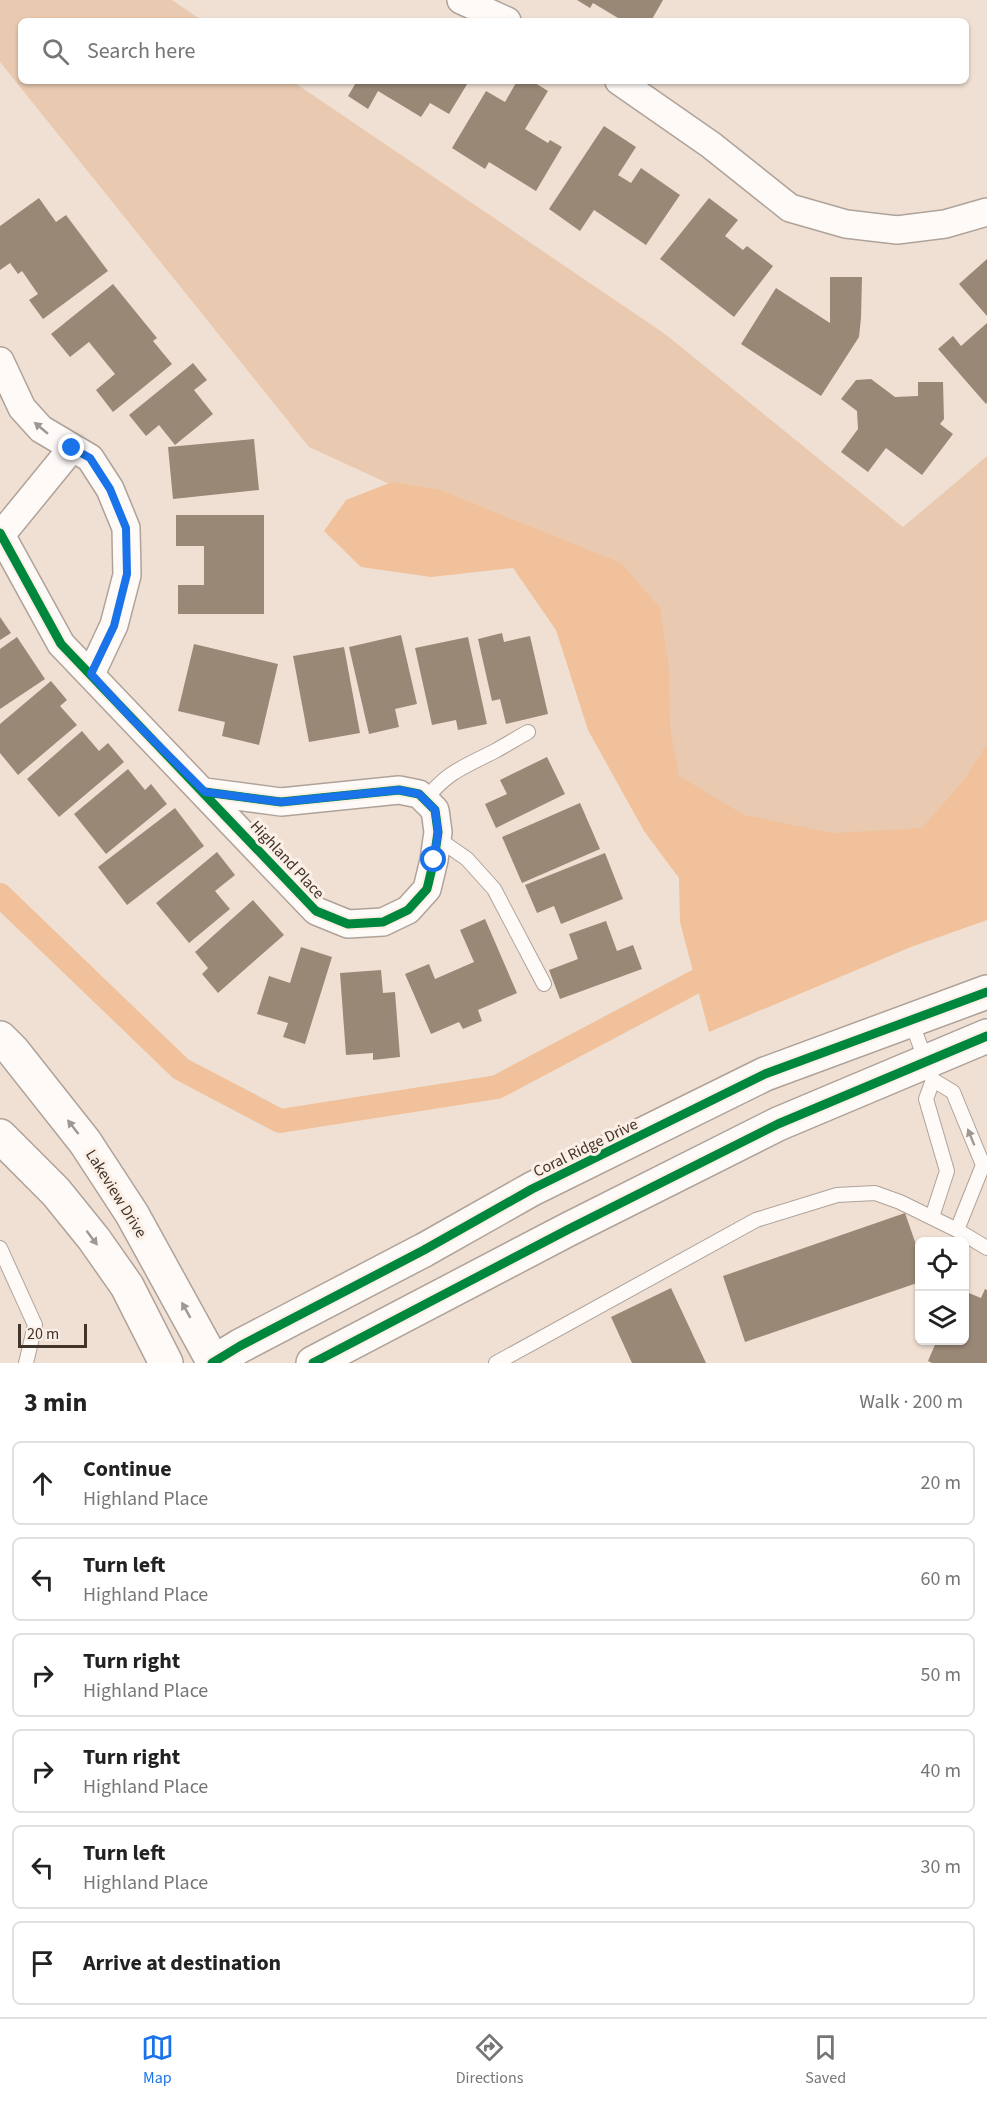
<!DOCTYPE html>
<meta charset="utf-8">
<style>
:root{--surface:#fff;--page:#f6f6f6;--text:#222;--muted:#767676;--line:#e0e0e0;--accent:#1a73e8}
body{margin:0;font-family:"Source Sans 3",sans-serif;background:var(--page);color:var(--text)}
.controls{position:absolute;right:18px;bottom:18px;display:grid;overflow:hidden;border-radius:9px;box-shadow:0 2px 4px #0004}
.controls button{width:54px;height:54px;display:grid;place-items:center;padding:0;border:0;border-bottom:2px solid var(--line);background:var(--surface);color:var(--text);font:30px sans-serif}
.scale{position:absolute;left:18px;bottom:15px;width:69px;box-sizing:border-box;padding-left:6px;border:3px solid #40342b;border-top:0;font-size:16px;line-height:21px;white-space:nowrap;color:#40342b;-webkit-text-stroke:4px #fcf0e6;paint-order:stroke}
.stop{position:absolute;width:18px;height:18px;margin:-14px;border:4px solid #1a73e8;border-radius:50%;background:#fff}
.stop.end{background:#1a73e8;border-color:#fff;box-shadow:0 2px 6px #0008}
.list{margin:0;padding:0;list-style:none}
h2{display:flex;justify-content:space-between;align-items:center;height:78px;margin:0;padding:0 24px;font-size:26px}
h2 small{font-size:20px;font-weight:400;color:var(--muted)}
.list li{display:grid;grid-template-columns:39px 1fr auto;gap:18px;align-items:center;box-sizing:border-box;height:84px;margin:0 12px 12px;padding:0 12px;border:2px solid var(--line);border-radius:9px}
.list b{display:block;font-size:22px;white-space:nowrap}
.list p{margin:0;font-size:20px;white-space:nowrap;color:var(--muted)}
.list em{font-size:20px;font-style:normal;color:var(--muted)}
.icon{flex:none;width:33px;height:33px;fill:none;stroke:currentColor;stroke-width:2;stroke-linecap:round;stroke-linejoin:round}
.map{position:relative;flex:none;width:987px;height:1363px;overflow:hidden}
.search{position:absolute;background:var(--surface);box-shadow:0 2px 4px #0004;left:18px;right:18px;top:18px;height:66px;display:flex;align-items:center;gap:15px;box-sizing:border-box;padding:0 21px;border-radius:9px;color:var(--muted);font-size:22px}
.sheet{height:654px;background:var(--surface)}
nav{display:flex;justify-content:space-around;align-items:center;box-sizing:border-box;height:84px;border-top:2px solid var(--line);background:var(--surface);font-size:16px;color:var(--muted)}
nav a{display:grid;justify-items:center;gap:3px}
nav .on{color:var(--accent)}
.map>svg:first-child{display:block}
</style>
<div class="map">
<svg width="987" height="1363" viewBox="0 0 987 1363">
<rect width="100%" height="100%" fill="#f0e0d3"/>
<polygon fill="#e9cab0" points="0,0 172,0 203,21 21,21 21,81 292,81 665,334 903,527 987,456 987,837 708,837 520,544 309,447 0,62"/>
<polygon fill="#f0c19a" points="392,482 440,490 621,563 660,608 669,670 670,727 679,776 744,815 832,833 922,828 965,779 987,744 987,920 911,947 709,1032 680,922 679,878 644,831 588,730 556,630 513,568 431,577 361,567 324,531 346,500"/>
<g fill="none" stroke-linecap="round" stroke-linejoin="round">
<polyline stroke="#f0c19a" stroke-width="24" points="0,895 181,1069 280,1121 497,1087 725,966"/>
</g>
<g fill="#9a8877">
<polygon points="577,0 663,0 651,21 623,21 593,3 590,8"/>
<polygon points="357,81 469,81 449,114 430,103 421,117 378,91 368,109 348,96"/>
<polygon points="517,81 532,81 548,91 525,129 548,143 550,140 562,147 536,191 489,162 485,169 452,148 486,91 505,102"/>
<polygon points="604,126 636,147 618,175 631,183 641,168 680,195 646,245 594,210 580,231 549,209"/>
<polygon points="39,198 56,222 66,215 108,271 43,319 29,300 38,294 22,271 18,274 10,263 0,270 0,226"/>
<polygon points="709,198 738,220 725,236 743,250 747,246 773,266 734,317 660,259"/>
<polygon points="987,259 987,316 959,284"/>
<polygon points="830,277 862,277 861,318 859,337 821,396 741,344 776,288 830,323"/>
<polygon points="113,284 157,338 153,341 172,364 113,412 96,390 115,374 89,342 70,357 51,334"/>
<polygon points="987,323 987,402 986,404 938,349 953,336 961,346"/>
<polygon points="193,363 207,380 194,390 213,414 175,445 159,425 146,436 129,415"/>
<polygon points="871,379 895,397 918,396 918,382 943,382 944,419 940,424 953,434 922,475 886,448 868,472 841,452 858,429 857,411 841,399 856,380"/>
<polygon points="254,439 259,490 173,499 168,447"/>
<polygon points="176,515 264,515 264,614 178,614 178,585 204,585 204,546 176,546"/>
<polygon points="0,617 11,633 0,640"/>
<polygon points="502,633 504,642 530,636 548,714 506,724 500,699 492,701 478,639"/>
<polygon points="401,635 417,704 395,709 399,727 369,734 349,647"/>
<polygon points="17,637 45,679 0,709 0,649"/>
<polygon points="468,637 487,724 458,730 456,720 432,725 415,648"/>
<polygon points="194,644 278,664 259,745 222,736 225,722 178,711"/>
<polygon points="344,647 360,733 309,742 293,656"/>
<polygon points="51,681 67,700 60,706 77,725 18,775 0,753 0,724"/>
<polygon points="82,731 99,751 108,743 124,762 59,817 27,779"/>
<polygon points="547,757 565,794 496,828 485,804 507,794 500,780"/>
<polygon points="128,769 145,790 151,784 167,804 106,854 74,814"/>
<polygon points="580,803 600,849 522,883 502,837"/>
<polygon points="175,808 204,846 127,905 98,867"/>
<polygon points="217,852 235,875 215,891 230,909 189,943 156,903"/>
<polygon points="605,853 623,899 561,924 554,906 537,913 525,885"/>
<polygon points="253,900 284,935 218,993 202,974 208,968 195,952"/>
<polygon points="485,919 517,993 478,1010 482,1021 463,1029 459,1022 431,1034 405,974 429,964 435,979 474,962 460,930"/>
<polygon points="606,921 617,951 633,945 642,969 560,999 549,970 578,959 569,934"/>
<polygon points="301,947 332,957 305,1044 283,1037 288,1023 257,1014 269,976 290,983"/>
<polygon points="381,970 383,993 395,992 400,1057 373,1060 373,1053 346,1055 340,973"/>
<polygon points="905,1213 920,1256 920,1282 745,1342 723,1276"/>
<polygon points="671,1288 706,1363 632,1363 611,1317"/>
<polygon points="985,1289 987,1290 987,1363 932,1363 928,1361 937,1340 964,1340 964,1291 981,1298"/>
</g>
<g fill="none" stroke-linecap="round" stroke-linejoin="round">
<g stroke="#afa299" stroke-width="16">
<g id="lane">
<path d="M 425,800 C 448,771 464,767 495,751 C 506,745 517,738 528,732"/>
<polyline points="437,838 467,859 494,889 544,984"/>
<polyline points="911,1021 933,1080 953,1092 983,1165 957,1230"/>
<polyline points="932,1217 947,1171 926,1099 933,1080"/>
<polyline points="0,1248 35,1325 26,1363"/>
<polyline points="496,1363 756,1220 837,1195 875,1193 900,1202 957,1230 987,1248"/>
</g>
</g>
<g stroke="#afa299" stroke-width="30">
<g id="street">
<polyline points="461,0 507,21"/>
<polyline points="619,81 711,145 790,208 846,224 897,230 945,224 987,212"/>
<polyline points="0,361 22,408 41,429 90,458 110,489 126,528 127,575 114,625 91,674"/>
<polyline points="0,533 61,644 316,911 348,924 383,922 408,910 427,889 434,860 438,832 435,810 419,794 399,790 281,802 205,792"/>
<polyline points="1,535 72,448"/>
</g>
</g>
<g stroke="#afa299" stroke-width="36">
<g id="secondary">
<polyline points="0,1038 13,1051 85,1142 132,1214 214,1363"/>
<polyline points="0,1136 56,1192 94,1239 127,1286 166,1363"/>
<polyline points="212,1363 240,1346 424,1250 532,1189 765,1074 987,992"/>
<polyline points="313,1363 569,1229 778,1124 987,1036"/>
</g>
</g>
<use href="#lane" stroke="#fdfaf8" stroke-width="14"/>
<use href="#street" stroke="#fdfaf8" stroke-width="27"/>
<use href="#secondary" stroke="#fdfaf8" stroke-width="33"/>
<g stroke="#fcf0e6" stroke-width="13">
<g id="cycleway">
<polyline points="0,533 61,644 316,911 348,924 383,922 408,910 427,889 434,860 438,832 435,810 419,794 399,790 281,802 205,792"/>
<polyline points="212,1363 240,1346 424,1250 532,1189 765,1074 987,992"/>
<polyline points="313,1363 569,1229 778,1124 987,1036"/>
</g>
</g>
<use href="#cycleway" stroke="#00873e" stroke-width="9"/>
</g>
<defs><path id="oneway-solid" d="M-6-.8H1V-3.2L6.5 0L1 3.2V.8H-6Z" transform="scale(1.5)"/></defs>
<g fill="#9e9792">
<use href="#oneway-solid" transform="translate(41 428) rotate(-140)"/>
<use href="#oneway-solid" transform="translate(73 1127) rotate(-128)"/>
<use href="#oneway-solid" transform="translate(971 1137) rotate(-112)"/>
<use href="#oneway-solid" transform="translate(92 1238) rotate(53)"/>
<use href="#oneway-solid" transform="translate(186 1310) rotate(-119)"/>
</g>
<g fill="none" stroke-linecap="round" stroke-linejoin="round">
<polyline stroke="#1a73e8" stroke-width="8" points="72,448 90,458 110,489 126,528 127,574 114,626 91,674 133,720 205,792 281,802 399,790 419,794 435,810 438,832 434,860"/>
</g>
<g text-anchor="middle" stroke-width="6" stroke-linejoin="round" paint-order="stroke">
<g font-size="16" fill="#40342b" stroke="#fcf0e6">
<text transform="translate(288 859) rotate(47)" y="6">Highland Place</text>
<text transform="translate(585 1147) rotate(-26)" y="6">Coral Ridge Drive</text>
<text transform="translate(117 1193) rotate(58)" y="6">Lakeview Drive</text>
</g>
</g>
</svg>
<div class="controls">
<button><svg class="icon" aria-label="locate" viewBox="0 0 24 24"><circle cx="12" cy="12" r="6"/><path d="M12 2v4M12 18v4M2 12h4M18 12h4"/></svg></button>
<button><svg class="icon" aria-label="layers" viewBox="0 0 24 24"><path d="M12 4l9 5-9 5-9-5zM3 14l9 5 9-5"/></svg></button>
</div>
<div class="scale">20 m</div>
<div class="stop" style="left:434px;top:860px"></div>
<div class="stop end" style="left:72px;top:448px"></div>
<div class="search"><svg class="icon" aria-label="search" viewBox="0 0 24 24"><circle cx="10" cy="10" r="6"/><path d="M15 15l6 6"/></svg>Search here</div>
</div>
<section class="sheet">
<h2>3 min<small>Walk · 200 m</small></h2>
<ul class="list">
<li><svg class="icon" aria-label="ahead" viewBox="0 0 24 24"><path d="M12 20V5M6 11l6-6 6 6"/></svg><div><b>Continue</b><p>Highland Place</p></div><em>20 m</em></li>
<li><svg class="icon" aria-label="left" viewBox="0 0 24 24"><path d="M17 20v-9H6M10 6l-5 5 5 5"/></svg><div><b>Turn left</b><p>Highland Place</p></div><em>60 m</em></li>
<li><svg class="icon" aria-label="right" viewBox="0 0 24 24"><path d="M7 20v-9h11M14 6l5 5-5 5"/></svg><div><b>Turn right</b><p>Highland Place</p></div><em>50 m</em></li>
<li><svg class="icon" aria-label="right" viewBox="0 0 24 24"><path d="M7 20v-9h11M14 6l5 5-5 5"/></svg><div><b>Turn right</b><p>Highland Place</p></div><em>40 m</em></li>
<li><svg class="icon" aria-label="left" viewBox="0 0 24 24"><path d="M17 20v-9H6M10 6l-5 5 5 5"/></svg><div><b>Turn left</b><p>Highland Place</p></div><em>30 m</em></li>
<li><svg class="icon" aria-label="arrive" viewBox="0 0 24 24"><path d="M6 21V4h12l-3 4 3 4H6"/></svg><div><b>Arrive at destination</b></div></li>
</ul>
</section>
<nav>
<a class="on"><svg class="icon" aria-label="map" viewBox="0 0 24 24"><path d="M3 6l6-2 6 2 6-2v14l-6 2-6-2-6 2zM9 4v14M15 6v14"/></svg>Map</a>
<a><svg class="icon" aria-label="directions" viewBox="0 0 24 24"><path d="M12 3l9 9-9 9-9-9zM9 14v-3h6M13 9l2 2-2 2"/></svg>Directions</a>
<a><svg class="icon" aria-label="saved" viewBox="0 0 24 24"><path d="M7 4h10v16l-5-4-5 4z"/></svg>Saved</a>
</nav>
